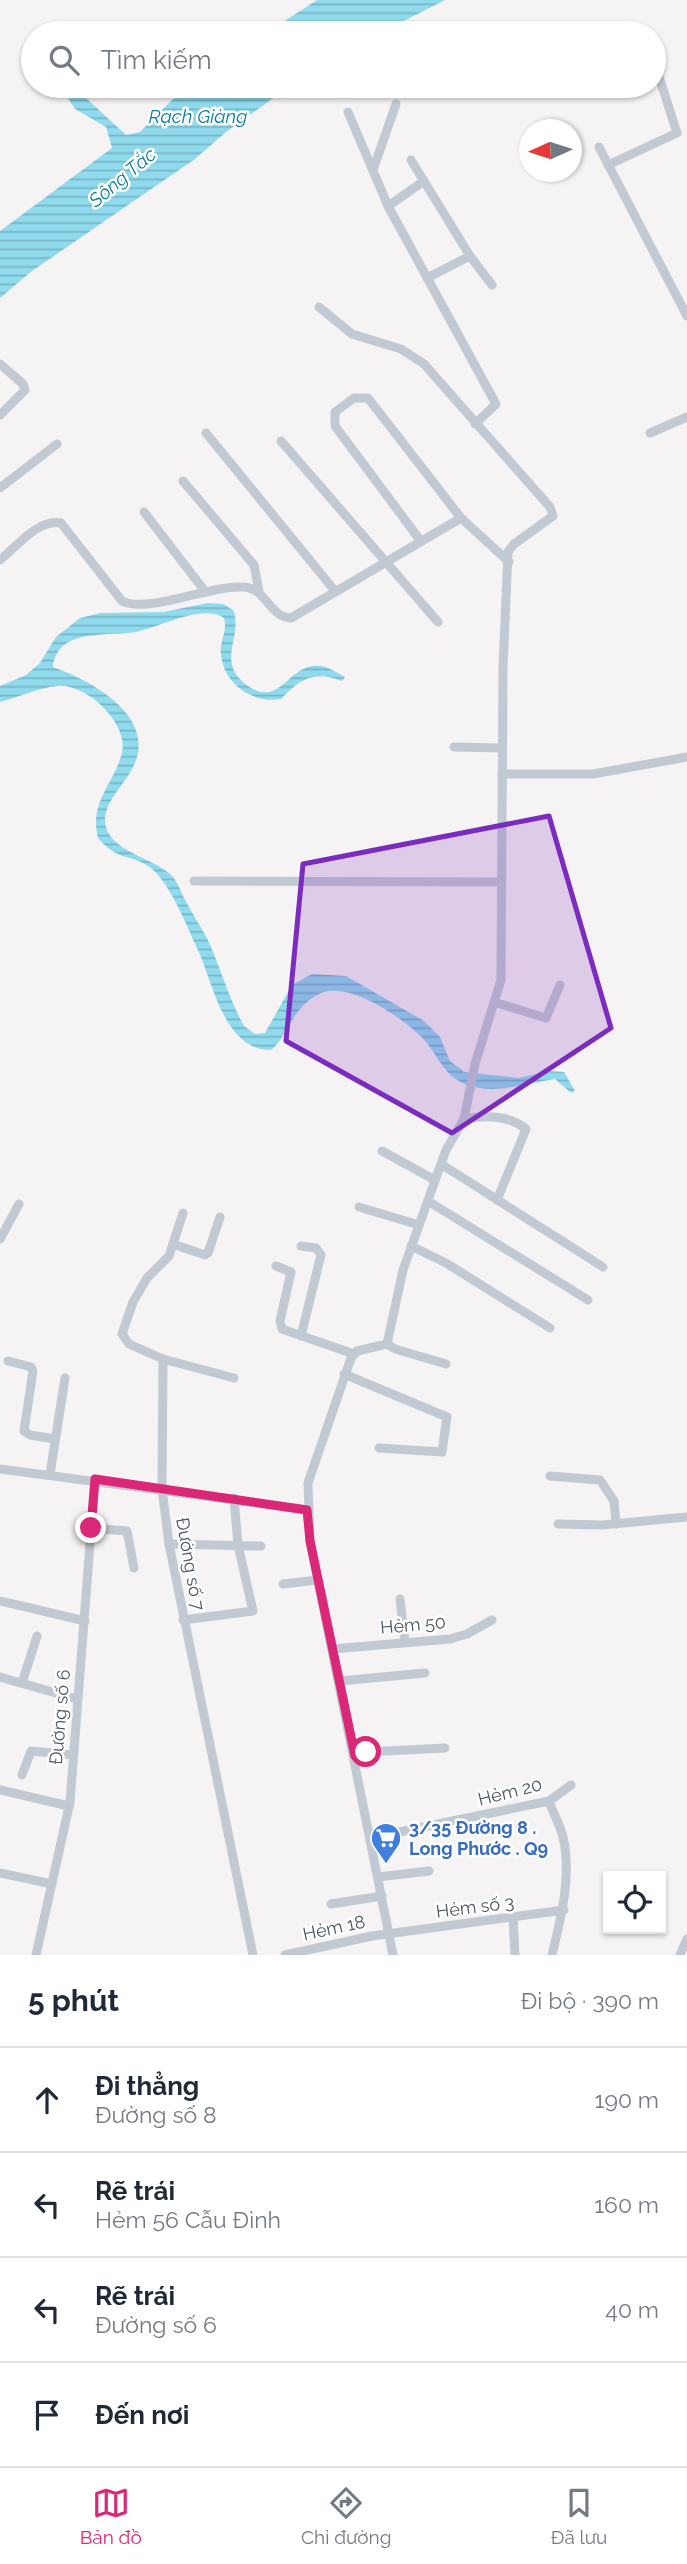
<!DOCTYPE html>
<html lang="vi">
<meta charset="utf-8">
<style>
:root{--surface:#fff;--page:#f2f2f3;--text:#1f2937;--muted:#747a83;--line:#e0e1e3;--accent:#db2777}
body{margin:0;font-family:Raleway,sans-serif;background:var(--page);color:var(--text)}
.controls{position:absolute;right:21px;bottom:21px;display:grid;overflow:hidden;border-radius:0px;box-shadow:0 2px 5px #0004}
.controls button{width:63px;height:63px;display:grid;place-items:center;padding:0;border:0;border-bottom:2px solid var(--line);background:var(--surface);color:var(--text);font:35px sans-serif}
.compass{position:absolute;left:519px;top:119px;width:63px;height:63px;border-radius:50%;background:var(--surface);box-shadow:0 2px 5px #0004;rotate:267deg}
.stop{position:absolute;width:21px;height:21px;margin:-16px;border:5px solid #db2777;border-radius:50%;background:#fff}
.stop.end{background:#db2777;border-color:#fff;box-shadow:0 2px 7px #0008}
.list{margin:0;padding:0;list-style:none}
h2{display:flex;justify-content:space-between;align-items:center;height:91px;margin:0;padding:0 28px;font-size:30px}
h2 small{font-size:23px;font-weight:400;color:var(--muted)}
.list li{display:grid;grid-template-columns:46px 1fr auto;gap:21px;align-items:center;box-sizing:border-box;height:105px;padding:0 28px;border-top:2px solid var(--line)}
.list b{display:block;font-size:26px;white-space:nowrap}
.list p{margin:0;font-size:23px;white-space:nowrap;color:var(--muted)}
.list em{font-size:23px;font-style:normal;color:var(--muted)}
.icon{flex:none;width:38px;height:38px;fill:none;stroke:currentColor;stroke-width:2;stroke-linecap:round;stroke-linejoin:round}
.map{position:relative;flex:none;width:687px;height:1955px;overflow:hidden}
.search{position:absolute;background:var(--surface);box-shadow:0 2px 5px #0004;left:21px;right:21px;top:21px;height:77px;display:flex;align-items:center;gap:18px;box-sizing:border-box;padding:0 24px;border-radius:38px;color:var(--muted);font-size:26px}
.sheet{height:511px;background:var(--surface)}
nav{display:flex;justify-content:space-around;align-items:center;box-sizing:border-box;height:98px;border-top:2px solid var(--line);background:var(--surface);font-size:19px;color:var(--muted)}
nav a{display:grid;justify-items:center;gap:4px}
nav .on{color:var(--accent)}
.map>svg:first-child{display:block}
</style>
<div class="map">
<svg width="687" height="1955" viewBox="0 0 687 1955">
<defs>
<pattern id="water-rules" width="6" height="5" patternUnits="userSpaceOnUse" patternTransform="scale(1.75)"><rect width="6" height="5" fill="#90daee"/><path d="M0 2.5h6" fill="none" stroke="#78b4c4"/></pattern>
</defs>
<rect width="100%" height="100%" fill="#f5f3f3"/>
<g fill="url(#water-rules)">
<polygon points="317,0 445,0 380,33 266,33"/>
<polygon points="60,86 73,86 126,135 140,132 186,86 290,86 226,132 195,159 32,271 0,298 0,231 112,148 106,127 75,109"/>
<path d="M 208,603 L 223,604 L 233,610 C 244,636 214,662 248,686 C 283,710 289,657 325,667 C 332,669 339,674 345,677 L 342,681 C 314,670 300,679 281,699 C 253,704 224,684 221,655 C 219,642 228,631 224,618 C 202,603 159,628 135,632 C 109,637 57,627 53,667 C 92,681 162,718 131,771 C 122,787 100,807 106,827 C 113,853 156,858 173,877 C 180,886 182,896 188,905 C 196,921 207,935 213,952 C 223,977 231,1002 244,1026 L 255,1034 L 265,1033 L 292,985 L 312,974 L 346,976 L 424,1021 L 440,1037 L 450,1061 L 464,1072 L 519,1078 L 549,1071 L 564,1072 L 575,1091 L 571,1093 L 555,1079 C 527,1083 494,1096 465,1084 C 444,1075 439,1058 426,1042 C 407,1020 348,979 319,994 C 291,1008 288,1037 271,1050 C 223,1050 213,981 197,948 C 187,926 168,878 148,866 C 128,853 119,862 98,838 C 89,802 113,786 122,753 C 129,723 86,683 57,686 C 39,688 18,697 0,702 L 0,686 L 26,675 L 40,663 L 56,637 L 80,618 L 101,613 L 163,612 Z"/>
</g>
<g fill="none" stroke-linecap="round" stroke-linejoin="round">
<g stroke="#c1cad2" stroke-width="9">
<polyline points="348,112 388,206 496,404 475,424"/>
<polyline points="599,147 687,316"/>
<polyline points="411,160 470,256"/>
<polyline points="608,165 677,133 654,61"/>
<polyline points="373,170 396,104"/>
<polyline points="388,206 424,181"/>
<polyline points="427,278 470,256 492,285"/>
<polyline points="319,307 352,334 401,349 424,364 550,507 553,516 514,544 508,552 503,668 501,980 475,1064 464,1119 446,1150 403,1270 387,1344 357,1351 351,1358 308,1483 310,1541 393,1955"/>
<polyline points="0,364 23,384 25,390 0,415"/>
<polyline points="206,433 335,591"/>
<polyline points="650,433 687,417"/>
<polyline points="281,441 438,622"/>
<polyline points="183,481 254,565 259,591"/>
<polyline points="0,488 57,444"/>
<polyline points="144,512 204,590"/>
<polyline points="420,540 335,426 335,412 354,398 368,398 461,518"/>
<path d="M 0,560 C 16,547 39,518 61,523 L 122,601 C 148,614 209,585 244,587 C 267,589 269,617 291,618 L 461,518 L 509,562"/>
<polyline points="454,747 502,748"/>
<polyline points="502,774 593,774 687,757"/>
<polyline points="194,881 501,882"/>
<polyline points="497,1003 546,1018 560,985"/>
<path d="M 464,1119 C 485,1115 509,1115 526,1129 L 497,1200"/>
<polyline points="382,1151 435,1180"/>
<polyline points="441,1164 603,1267"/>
<polyline points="428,1201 588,1300"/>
<polyline points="359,1207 419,1225"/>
<polyline points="183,1213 169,1256 147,1278 133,1302 122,1334 129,1344 163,1359 162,1489 169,1544 253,1955"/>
<polyline points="0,1239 19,1204"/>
<polyline points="173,1244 205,1255 208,1253 220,1217"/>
<polyline points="411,1246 446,1263 550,1328"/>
<polyline points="276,1266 291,1272 280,1321 282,1329 354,1354"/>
<polyline points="301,1336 321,1255 316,1248 301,1246"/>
<polyline points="387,1344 395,1349 446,1364"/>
<polyline points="163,1359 234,1378"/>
<polyline points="8,1361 31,1367 33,1371 24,1431 30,1435 55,1439"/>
<polyline points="344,1374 447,1417 442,1452 379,1448"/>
<polyline points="0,1469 308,1510"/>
<polyline points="50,1474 65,1378"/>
<polyline points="550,1476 600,1480 614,1501 616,1524"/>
<polyline points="558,1524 602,1525 687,1517"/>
<polyline points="91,1528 127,1531 134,1568"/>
<polyline points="169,1544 261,1546"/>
<polyline points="283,1584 318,1580"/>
<polyline points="400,1599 405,1642"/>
<polyline points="0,1601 85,1621"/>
<polyline points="183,1620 253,1611 238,1545 234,1498"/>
<polyline points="332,1649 450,1639 467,1634 492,1620"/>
<polyline points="0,1677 77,1699"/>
<polyline points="339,1681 425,1673"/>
<polyline points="22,1683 37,1636"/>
<polyline points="355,1756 366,1752 445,1748"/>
<polyline points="22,1775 31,1751 73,1755"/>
<polyline points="0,1790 69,1806"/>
<path d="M 549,1801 C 553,1813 560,1825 563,1837 C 572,1876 561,1917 552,1955"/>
<polyline points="370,1838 549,1801 571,1785"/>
<polyline points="0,1873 52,1884"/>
<polyline points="378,1877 429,1871"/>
<polyline points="331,1904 382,1896"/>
<polyline points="513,1918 515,1955"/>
<polyline points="36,1955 70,1802 95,1479"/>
<polyline points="285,1955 372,1936 564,1910"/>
<polyline points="680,1955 687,1939"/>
</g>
</g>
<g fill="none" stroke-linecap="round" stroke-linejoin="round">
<polyline stroke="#db2777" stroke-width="9" points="91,1528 95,1479 307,1510 310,1541 355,1756 366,1752"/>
</g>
<path fill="#7b2cbf" fill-opacity="0.2" stroke="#7b2cbf" stroke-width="5" stroke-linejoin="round" d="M 549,816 L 611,1028 L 452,1133 L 286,1041 L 303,864 Z"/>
<defs>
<g id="supermarket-pin" transform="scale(1.575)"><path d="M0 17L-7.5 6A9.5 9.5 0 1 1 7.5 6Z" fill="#3f7fe0" stroke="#fff"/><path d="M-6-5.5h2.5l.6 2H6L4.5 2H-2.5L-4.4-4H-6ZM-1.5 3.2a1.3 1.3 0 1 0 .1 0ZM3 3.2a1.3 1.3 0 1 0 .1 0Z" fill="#fff"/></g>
</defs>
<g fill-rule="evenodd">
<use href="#supermarket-pin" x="386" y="1838"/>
</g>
<g text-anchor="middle" stroke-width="5" stroke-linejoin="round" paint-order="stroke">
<g font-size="18" fill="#4a5661" stroke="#fff">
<text transform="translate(190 1564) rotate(80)" y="6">Đường số 7</text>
<text transform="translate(413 1625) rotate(-5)" y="6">Hẻm 50</text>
<text transform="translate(60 1717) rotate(-85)" y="6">Đường số 6</text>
<text transform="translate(510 1792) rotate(-14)" y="6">Hẻm 20</text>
<text transform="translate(475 1907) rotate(-7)" y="6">Hẻm số 3</text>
<text transform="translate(334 1928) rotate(-12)" y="6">Hẻm 18</text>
</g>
<g font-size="18" font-weight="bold" fill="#366cbe" stroke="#fff" text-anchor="start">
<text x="409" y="1834">3/35 Đường 8 .<tspan x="409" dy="21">Long Phước . Q9</tspan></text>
</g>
<g font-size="19" font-style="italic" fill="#0c7c9b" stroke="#fff">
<text x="198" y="123">Rạch Giàng</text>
<text transform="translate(122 177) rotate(-40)" y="7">Sông Tắc</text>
</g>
</g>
</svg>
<div class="controls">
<button><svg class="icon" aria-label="locate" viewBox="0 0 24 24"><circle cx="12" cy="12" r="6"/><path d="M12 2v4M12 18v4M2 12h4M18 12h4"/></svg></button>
</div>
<svg class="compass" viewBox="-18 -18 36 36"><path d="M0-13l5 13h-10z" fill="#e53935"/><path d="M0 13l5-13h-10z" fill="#747a83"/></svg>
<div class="stop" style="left:366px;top:1752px"></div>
<div class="stop end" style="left:91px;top:1528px"></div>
<div class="search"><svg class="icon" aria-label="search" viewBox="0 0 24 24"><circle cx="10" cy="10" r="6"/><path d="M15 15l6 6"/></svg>Tìm kiếm</div>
</div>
<section class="sheet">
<h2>5 phút<small>Đi bộ · 390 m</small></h2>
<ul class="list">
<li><svg class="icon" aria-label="ahead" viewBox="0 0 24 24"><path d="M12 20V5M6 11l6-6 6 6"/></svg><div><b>Đi thẳng</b><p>Đường số 8</p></div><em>190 m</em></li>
<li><svg class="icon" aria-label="left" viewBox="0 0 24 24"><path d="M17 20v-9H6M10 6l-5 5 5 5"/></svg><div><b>Rẽ trái</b><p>Hẻm 56 Cẫu Đình</p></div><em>160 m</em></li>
<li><svg class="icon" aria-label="left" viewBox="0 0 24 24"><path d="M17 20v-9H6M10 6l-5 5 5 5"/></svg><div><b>Rẽ trái</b><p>Đường số 6</p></div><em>40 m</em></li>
<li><svg class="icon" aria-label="arrive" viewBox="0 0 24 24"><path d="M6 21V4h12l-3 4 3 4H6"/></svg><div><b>Đến nơi</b></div></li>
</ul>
</section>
<nav>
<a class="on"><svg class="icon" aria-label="map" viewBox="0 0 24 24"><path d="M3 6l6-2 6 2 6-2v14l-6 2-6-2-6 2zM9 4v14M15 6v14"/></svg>Bản đồ</a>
<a><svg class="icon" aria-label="directions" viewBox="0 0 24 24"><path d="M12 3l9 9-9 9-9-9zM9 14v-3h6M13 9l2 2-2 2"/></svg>Chỉ đường</a>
<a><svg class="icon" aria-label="saved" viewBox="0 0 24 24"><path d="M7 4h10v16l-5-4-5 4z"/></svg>Đã lưu</a>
</nav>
